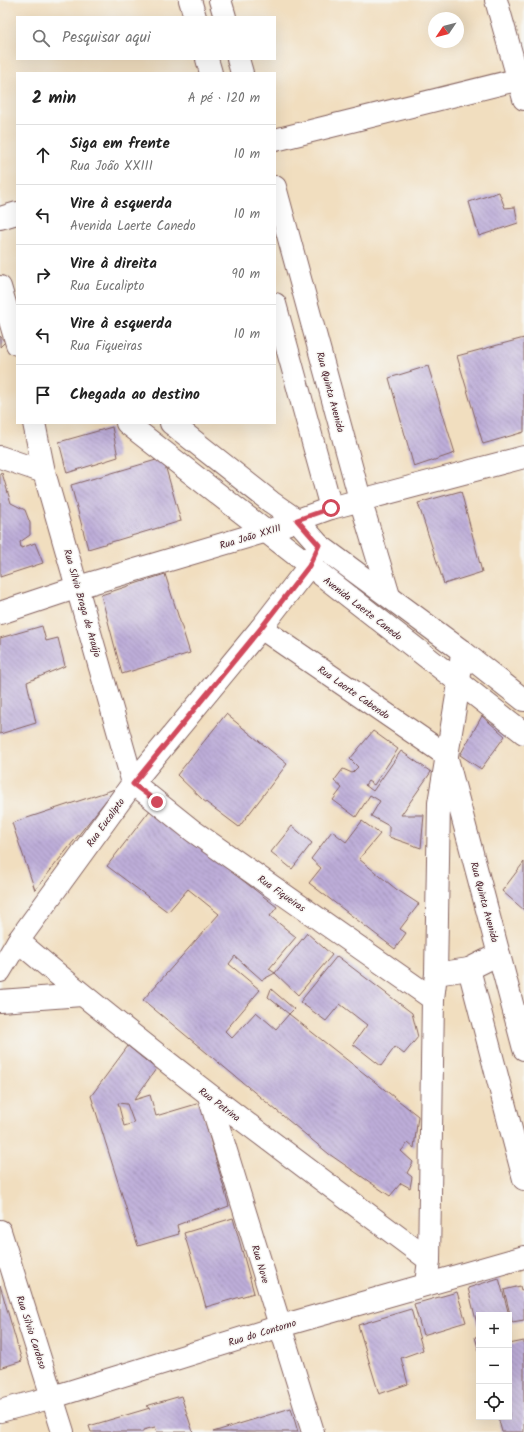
<!DOCTYPE html>
<html lang="pt">
<meta charset="utf-8">
<style>
:root{--surface:#fff;--page:#f6f6f6;--text:#222;--muted:#767676;--line:#e0e0e0}
body{margin:0;font-family:Kalam,sans-serif;background:var(--page);color:var(--text)}
.controls{position:absolute;right:12px;bottom:12px;display:grid;overflow:hidden;border-radius:0px;box-shadow:0 4px 16px #0002}
.controls button{width:36px;height:36px;display:grid;place-items:center;padding:0;border:0;border-bottom:1px solid var(--line);background:var(--surface);color:var(--text);font:20px sans-serif}
.compass{position:absolute;left:428px;top:12px;width:36px;height:36px;border-radius:50%;background:var(--surface);box-shadow:0 4px 16px #0002;rotate:235deg}
.stop{position:absolute;width:12px;height:12px;margin:-9px;border:3px solid #d1495b;border-radius:50%;background:#fff}
.stop.end{background:#d1495b;border-color:#fff;box-shadow:0 1px 4px #0008}
.list{margin:0;padding:0;list-style:none}
h2{display:flex;justify-content:space-between;align-items:center;height:52px;margin:0;padding:0 16px;font-size:17px}
h2 small{font-size:13px;font-weight:400;color:var(--muted)}
.list li{display:grid;grid-template-columns:26px 1fr auto;gap:12px;align-items:center;box-sizing:border-box;height:60px;padding:0 16px;border-top:1px solid var(--line)}
.list b{display:block;font-size:15px;white-space:nowrap}
.list p{margin:0;font-size:13px;white-space:nowrap;color:var(--muted)}
.list em{font-size:13px;font-style:normal;color:var(--muted)}
.icon{flex:none;width:22px;height:22px;fill:none;stroke:currentColor;stroke-width:2;stroke-linecap:round;stroke-linejoin:round}
.map{position:relative;flex:none;width:524px;height:1432px;overflow:hidden}
.search{position:absolute;background:var(--surface);box-shadow:0 4px 16px #0002;left:16px;top:16px;width:260px;height:44px;display:flex;align-items:center;gap:10px;box-sizing:border-box;padding:0 14px;border-radius:0px;color:var(--muted);font-size:15px}
.panel{position:absolute;background:var(--surface);box-shadow:0 4px 16px #0002;left:16px;top:72px;width:260px;height:352px;border-radius:0px}
.map>svg:first-child{display:block}
</style>
<div class="map">
<svg width="524" height="1432" viewBox="0 0 524 1432">
<defs>
<pattern id="building-back-hatch" width="6" height="6" patternUnits="userSpaceOnUse"><rect width="6" height="6" fill="#bdadd9"/><path d="M-1 5l2 2M0 0l6 6M5-1l2 2" fill="none" stroke="#9c8cb0"/></pattern>
</defs>
<rect width="100%" height="100%" fill="#f6f6f2"/>
<filter id="ink" filterUnits="userSpaceOnUse"><feTurbulence type="fractalNoise" baseFrequency=".025" numOctaves="2"/><feDisplacementMap in="SourceGraphic" scale="8" xChannelSelector="R" yChannelSelector="G"/><feConvolveMatrix kernelMatrix="1 2 1 2 8 2 1 2 1" color-interpolation-filters="sRGB"/></filter>
<filter id="wash" filterUnits="userSpaceOnUse"><feTurbulence type="fractalNoise" baseFrequency=".012" numOctaves="4" result="noise"/><feDisplacementMap in="SourceGraphic" scale="16" xChannelSelector="R" yChannelSelector="G"/><feGaussianBlur stdDeviation="0.9" result="paint"/><feColorMatrix in="noise" values="0 0 0 0 0 0 0 0 0 0 0 0 0 0 0 0 0 1.4 0 .05"/><feComposite in="paint" operator="in"/></filter>
<g filter="url(#wash)">
<rect width="100%" height="100%" fill="#f1debf"/>
<g id="blocks">
<g fill="url(#building-back-hatch)" fill-rule="evenodd">
<polygon points="499,192 505,208 515,207 518,223 479,236 469,202"/>
<polygon points="0,336 5,342 0,347"/>
<polygon points="524,338 524,432 483,444 457,356"/>
<polygon points="428,366 455,453 414,467 389,378"/>
<polygon points="112,427 118,457 67,473 59,442"/>
<polygon points="163,458 181,521 88,549 71,485"/>
<polygon points="2,473 11,503 25,510 30,523 30,535 20,542 21,548 35,543 43,563 0,577 0,474"/>
<polygon points="461,491 482,572 444,584 418,503"/>
<polygon points="165,574 190,653 122,674 101,595"/>
<polygon points="42,626 46,641 58,638 65,666 27,682 36,723 0,734 0,638"/>
<polygon points="226,714 287,764 239,827 203,800 177,775"/>
<polygon points="482,716 505,736 481,769 460,755"/>
<polygon points="373,731 398,749 374,785 368,781 365,785 373,791 401,751 431,772 401,815 424,815 421,848 389,837 389,826 371,816 380,801 370,795 356,817 333,800 342,788 334,781 343,769 352,773 358,767 350,759"/>
<polygon points="115,789 35,890 12,823"/>
<polygon points="151,809 277,907 270,916 296,937 269,969 275,973 307,933 332,955 298,995 275,973 262,980 235,956 229,964 260,990 225,1031 232,1038 256,1012 276,1029 289,1014 268,997 271,989 294,1009 289,1014 418,1116 414,1148 408,1143 401,1151 413,1162 407,1173 412,1177 410,1188 401,1183 390,1196 329,1154 143,1000 219,914 188,889 168,912 107,866"/>
<polygon points="362,821 380,834 359,859 396,889 419,904 400,929 406,933 395,949 309,883 321,868 311,859 332,831 346,842"/>
<polygon points="292,826 312,843 292,869 271,852"/>
<polygon points="524,862 524,910 502,891"/>
<polygon points="337,956 412,1013 418,1037 404,1054 395,1047 381,1066 353,1044 367,1025 340,1004 326,1021 300,1002"/>
<path d="M 128,1046 L 156,1069 L 134,1100 L 150,1095 L 156,1116 L 200,1103 L 229,1206 L 177,1225 L 179,1234 L 138,1246 L 91,1096 ZM 118,1103 L 127,1104 L 134,1123 L 124,1126 Z"/>
<polygon points="233,1218 254,1293 206,1307 184,1233"/>
<polygon points="499,1278 509,1315 479,1315 478,1328 468,1288"/>
<polygon points="0,1285 22,1361 0,1368"/>
<polygon points="520,1286 521,1290 524,1289 524,1320 512,1322 504,1290"/>
<polygon points="457,1292 466,1322 423,1335 414,1304"/>
<polygon points="411,1309 423,1350 401,1358 408,1384 379,1394 358,1325"/>
<polygon points="479,1336 479,1351 475,1337"/>
<polygon points="524,1341 524,1432 502,1432 498,1417 509,1417 509,1406 511,1405 509,1398 509,1344"/>
<polygon points="181,1396 193,1432 157,1432 155,1427 143,1430 143,1432 91,1432 89,1426 150,1408 146,1406"/>
<polygon points="291,1408 298,1432 213,1432"/>
</g>
</g>
</g>
<g filter="url(#ink)">
<use href="#blocks" fill-opacity="0" stroke="#84625f" stroke-width="1"/>
<g fill="none" stroke-linecap="round" stroke-linejoin="round">
<g stroke="#84625f" stroke-width="24">
<g id="minor">
<polyline points="190,0 195,17"/>
<polyline points="220,0 225,17"/>
<polyline points="496,0 524,99"/>
<polyline points="207,59 211,73"/>
<polyline points="238,59 242,73"/>
<polyline points="275,140 524,78"/>
<polyline points="275,187 360,499 389,596"/>
<polyline points="0,218 17,213"/>
<polyline points="0,287 17,344"/>
<polyline points="275,304 331,508"/>
<polyline points="34,423 44,472 133,783 193,831 433,999"/>
<polyline points="127,423 524,733"/>
<polyline points="171,423 271,502 297,520 319,545 462,651 524,700"/>
<polyline points="0,457 44,472"/>
<polyline points="0,613 78,587 267,531 331,508 524,457"/>
<polyline points="261,628 446,755 524,1049"/>
<path d="M 18,941 C 150,1053 290,1156 429,1260"/>
<polyline points="469,969 524,1179"/>
<polyline points="0,971 18,941 133,783 261,628 309,566 319,545"/>
<polyline points="436,974 469,969 499,954"/>
<polyline points="0,1001 82,995"/>
<polyline points="209,1096 313,1432"/>
<polyline points="0,1231 63,1432"/>
<polyline points="426,1284 429,1260 433,999 436,974 439,803 459,684 462,651"/>
<polyline points="0,1411 53,1397 281,1326 524,1257"/>
</g>
</g>
<use href="#minor" stroke="#fff" stroke-width="22"/>
</g>
</g>
<g fill="none" stroke-linecap="round" stroke-linejoin="round" filter="url(#ink)">
<polyline stroke="#d1495b" stroke-width="5" points="157,802 133,784 261,628 309,566 319,545 297,520 331,508"/>
</g>
<g text-anchor="middle" stroke-width="3" stroke-linejoin="round" paint-order="stroke">
<g font-size="10" fill="#4a1f2b" stroke="#f6f6f2">
<text transform="translate(331 392) rotate(75)" y="4">Rua Quinta Avenida</text>
<text transform="translate(250 536) rotate(-17)" y="4">Rua João XXIII</text>
<text transform="translate(83 603) rotate(74)" y="4">Rua Silvio Braga de Araújo</text>
<text transform="translate(363 608) rotate(38)" y="4">Avenida Laerte Canedo</text>
<text transform="translate(354 692) rotate(35)" y="4">Rua Laerte Cabendo</text>
<text transform="translate(105 822) rotate(-54)" y="4">Rua Eucalipto</text>
<text transform="translate(282 893) rotate(35)" y="4">Rua Fiqueiras</text>
<text transform="translate(485 902) rotate(75)" y="4">Rua Quinta Avenida</text>
<text transform="translate(220 1104) rotate(37)" y="4">Rua Petrina</text>
<text transform="translate(261 1264) rotate(73)" y="4">Rua Nove</text>
<text transform="translate(32 1332) rotate(72)" y="4">Rua Silvio Cardoso</text>
<text transform="translate(262 1332) rotate(-17)" y="4">Rua do Contorno</text>
</g>
</g>
</svg>
<div class="controls">
<button>+</button>
<button>−</button>
<button><svg class="icon" aria-label="locate" viewBox="0 0 24 24"><circle cx="12" cy="12" r="6"/><path d="M12 2v4M12 18v4M2 12h4M18 12h4"/></svg></button>
</div>
<svg class="compass" viewBox="-18 -18 36 36"><path d="M0-13l5 13h-10z" fill="#e53935"/><path d="M0 13l5-13h-10z" fill="#767676"/></svg>
<div class="stop" style="left:331px;top:508px"></div>
<div class="stop end" style="left:157px;top:802px"></div>
<div class="search"><svg class="icon" aria-label="search" viewBox="0 0 24 24"><circle cx="10" cy="10" r="6"/><path d="M15 15l6 6"/></svg>Pesquisar aqui</div>
<section class="panel">
<h2>2 min<small>A pé · 120 m</small></h2>
<ul class="list">
<li><svg class="icon" aria-label="ahead" viewBox="0 0 24 24"><path d="M12 20V5M6 11l6-6 6 6"/></svg><div><b>Siga em frente</b><p>Rua João XXIII</p></div><em>10 m</em></li>
<li><svg class="icon" aria-label="left" viewBox="0 0 24 24"><path d="M17 20v-9H6M10 6l-5 5 5 5"/></svg><div><b>Vire à esquerda</b><p>Avenida Laerte Canedo</p></div><em>10 m</em></li>
<li><svg class="icon" aria-label="right" viewBox="0 0 24 24"><path d="M7 20v-9h11M14 6l5 5-5 5"/></svg><div><b>Vire à direita</b><p>Rua Eucalipto</p></div><em>90 m</em></li>
<li><svg class="icon" aria-label="left" viewBox="0 0 24 24"><path d="M17 20v-9H6M10 6l-5 5 5 5"/></svg><div><b>Vire à esquerda</b><p>Rua Fiqueiras</p></div><em>10 m</em></li>
<li><svg class="icon" aria-label="arrive" viewBox="0 0 24 24"><path d="M6 21V4h12l-3 4 3 4H6"/></svg><div><b>Chegada ao destino</b></div></li>
</ul>
</section>
</div>
